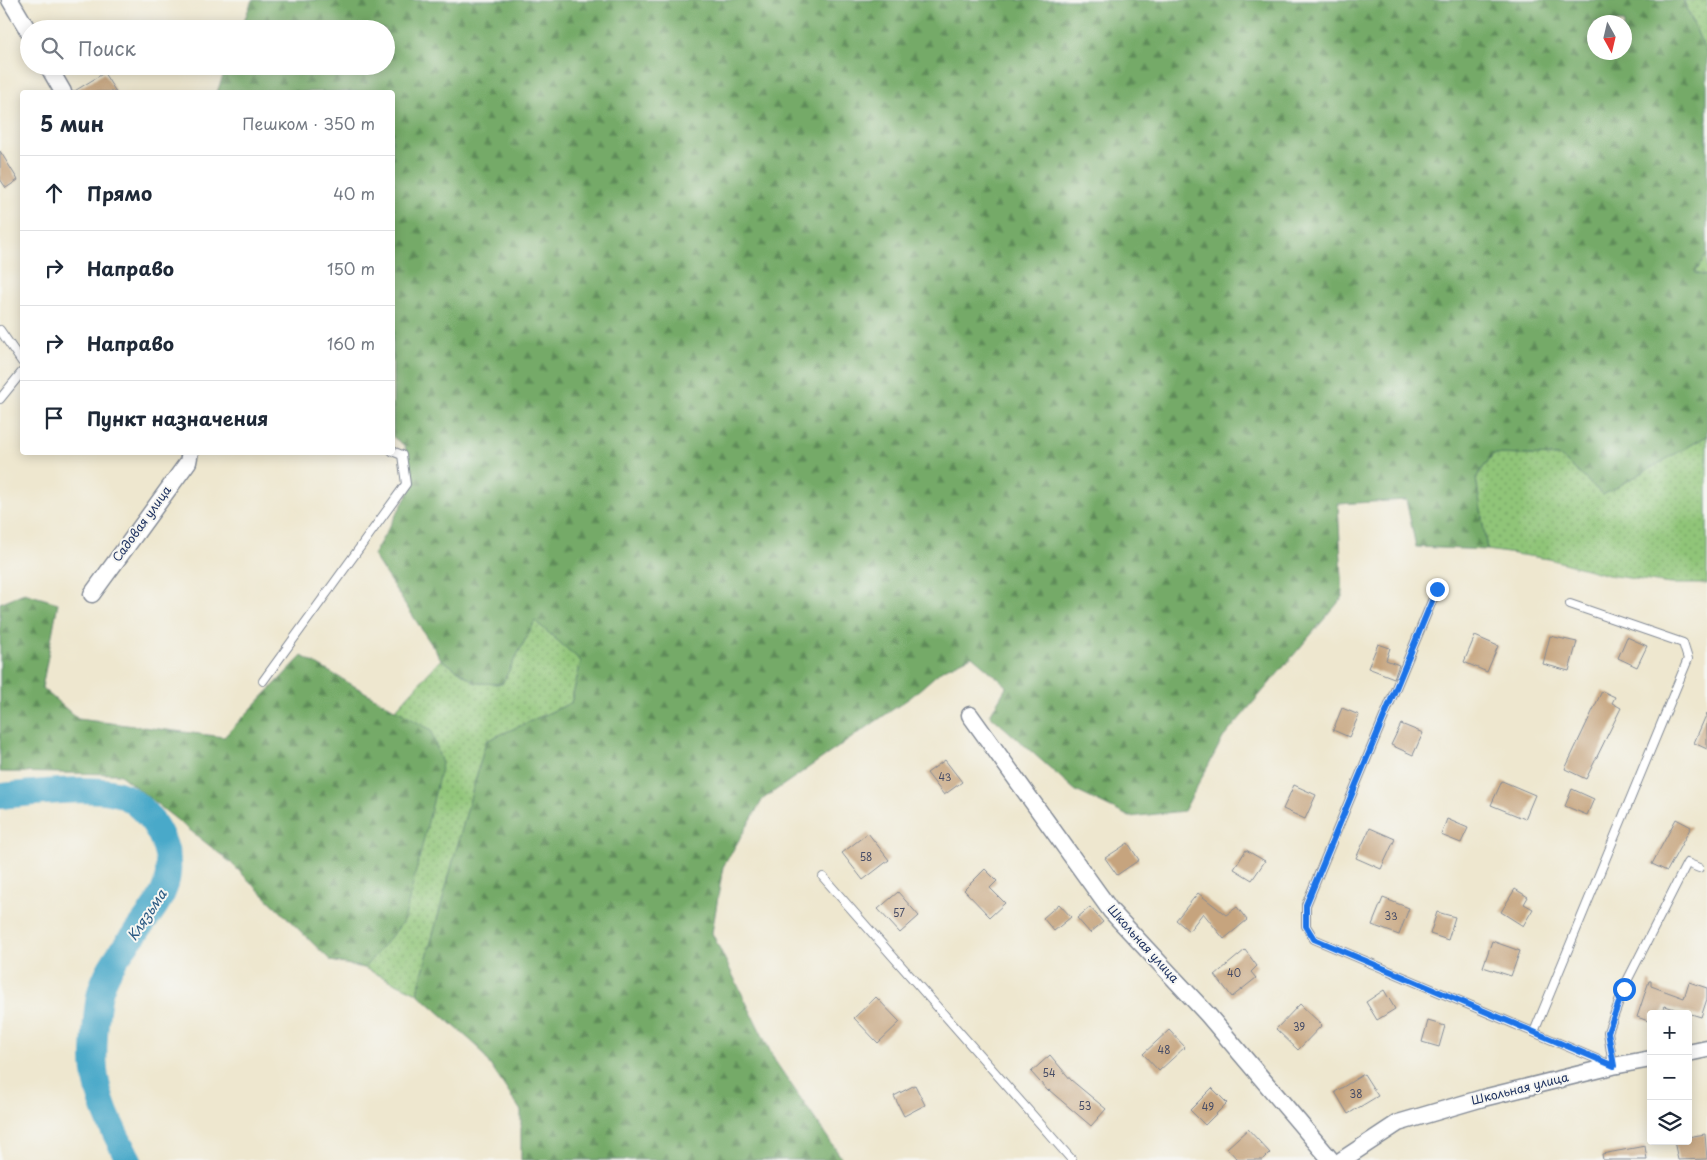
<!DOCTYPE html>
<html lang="ru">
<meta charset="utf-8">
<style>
:root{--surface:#fff;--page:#f2f2f3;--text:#1f2937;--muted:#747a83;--line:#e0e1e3}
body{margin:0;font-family:"Playpen Sans",sans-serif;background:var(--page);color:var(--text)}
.controls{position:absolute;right:15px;bottom:15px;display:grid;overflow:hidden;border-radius:5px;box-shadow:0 2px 12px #0003}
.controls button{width:45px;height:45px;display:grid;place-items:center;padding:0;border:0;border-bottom:1px solid var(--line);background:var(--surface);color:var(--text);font:25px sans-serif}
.compass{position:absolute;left:1587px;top:15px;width:45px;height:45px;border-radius:50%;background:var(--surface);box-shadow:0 2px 12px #0003;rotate:172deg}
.stop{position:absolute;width:15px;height:15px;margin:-11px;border:4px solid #1a73e8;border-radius:50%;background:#fff}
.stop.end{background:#1a73e8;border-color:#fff;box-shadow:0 1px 5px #0008}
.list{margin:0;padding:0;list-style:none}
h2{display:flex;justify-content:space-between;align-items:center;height:65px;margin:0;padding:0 20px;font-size:21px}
h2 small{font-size:16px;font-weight:400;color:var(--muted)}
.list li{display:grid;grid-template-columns:32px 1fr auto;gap:15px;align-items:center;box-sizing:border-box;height:75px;padding:0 20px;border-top:1px solid var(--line)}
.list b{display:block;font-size:19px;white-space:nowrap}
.list em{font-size:16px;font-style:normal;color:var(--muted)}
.icon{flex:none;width:28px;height:28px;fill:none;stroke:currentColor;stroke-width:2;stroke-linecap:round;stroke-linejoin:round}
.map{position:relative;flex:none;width:1707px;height:1160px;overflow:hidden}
.search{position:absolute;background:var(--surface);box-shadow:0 2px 12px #0003;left:20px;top:20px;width:375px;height:55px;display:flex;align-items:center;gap:12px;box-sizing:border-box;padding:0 18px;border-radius:28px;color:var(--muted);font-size:19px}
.panel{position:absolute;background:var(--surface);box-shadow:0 2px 12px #0003;left:20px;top:90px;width:375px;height:365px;border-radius:5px}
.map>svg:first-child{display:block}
</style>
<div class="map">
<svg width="1707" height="1160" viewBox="0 0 1707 1160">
<defs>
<pattern id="grass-dots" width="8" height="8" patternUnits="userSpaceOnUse" patternTransform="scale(1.25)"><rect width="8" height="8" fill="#90c578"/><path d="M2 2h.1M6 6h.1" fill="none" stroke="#75a066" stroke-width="1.8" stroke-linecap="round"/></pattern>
<pattern id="forest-firs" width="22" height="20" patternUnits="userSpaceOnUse" patternTransform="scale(1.25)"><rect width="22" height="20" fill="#74aa68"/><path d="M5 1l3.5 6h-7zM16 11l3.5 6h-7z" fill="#5e8b59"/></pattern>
</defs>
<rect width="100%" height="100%" fill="#f6f6f2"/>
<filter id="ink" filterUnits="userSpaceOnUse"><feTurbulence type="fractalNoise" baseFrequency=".02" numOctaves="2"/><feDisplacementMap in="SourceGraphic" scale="10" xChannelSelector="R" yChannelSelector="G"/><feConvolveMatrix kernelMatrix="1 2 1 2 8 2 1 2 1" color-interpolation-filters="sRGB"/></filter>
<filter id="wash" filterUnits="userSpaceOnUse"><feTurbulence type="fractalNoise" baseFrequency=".0096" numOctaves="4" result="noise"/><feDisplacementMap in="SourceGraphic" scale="20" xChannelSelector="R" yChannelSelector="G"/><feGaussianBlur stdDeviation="1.12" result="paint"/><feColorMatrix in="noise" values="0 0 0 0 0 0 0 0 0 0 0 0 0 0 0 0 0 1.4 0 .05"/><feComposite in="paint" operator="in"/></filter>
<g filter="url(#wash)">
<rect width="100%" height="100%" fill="#eee7cf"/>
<g fill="url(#grass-dots)" stroke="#567a6b">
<polygon points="1683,0 1707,0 1707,55 1684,1"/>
<polygon points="1707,254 1707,276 1695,273"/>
<polygon points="1707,436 1707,584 1670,584 1608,575 1549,559 1487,550 1476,478 1493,454 1560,456 1603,495"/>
<polygon points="535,621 581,661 571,703 486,741 417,993 364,968 404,921 431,730 395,710 441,659 476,683 502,684"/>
</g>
<g fill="url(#forest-firs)" stroke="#486c63" fill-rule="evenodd">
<path d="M 252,0 L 1683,0 L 1707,55 L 1707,254 L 1695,273 L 1707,276 L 1707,436 L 1603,495 L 1560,456 L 1493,454 L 1476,478 L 1487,550 L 1416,547 L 1406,500 L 1338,504 L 1343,597 L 1223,738 L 1184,811 L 1130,817 L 1076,791 L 990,715 L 1007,686 L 972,656 L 942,670 L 911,697 L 763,799 L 723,867 L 712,933 L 775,1061 L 843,1160 L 521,1160 L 521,1111 L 478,1047 L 417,993 L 486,741 L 571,703 L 581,661 L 535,621 L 502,684 L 476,683 L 441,659 L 373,555 L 412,487 L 405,446 L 393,437 L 392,92 L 217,92 L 227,66 L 386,66 L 386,29 L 241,29 ZM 1594,22 L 1624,22 L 1624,52 L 1594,52 Z"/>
<polygon points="24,593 58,603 42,688 78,719 224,737 302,656 431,730 442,764 404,921 364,968 331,961 230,862 119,774 0,772 0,603"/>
</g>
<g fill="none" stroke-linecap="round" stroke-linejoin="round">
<path stroke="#4aa9c9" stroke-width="26" d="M 0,796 C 28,794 102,784 124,796 C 142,806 156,823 163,841 C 171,861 170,882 159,900 C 142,930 112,954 101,989 C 97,1002 96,1019 95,1034 C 94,1050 93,1067 97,1083 C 102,1110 116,1136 129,1160"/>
</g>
<g id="blocks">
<g fill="#c6a47e">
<polygon points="104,73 116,92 73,92"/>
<polygon points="0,151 18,180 6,188 0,179"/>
<polygon points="1475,636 1498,646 1487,672 1464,662"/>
<polygon points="1550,636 1577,642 1569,671 1543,664"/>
<polygon points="1627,637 1647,646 1637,667 1618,658"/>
<polygon points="1378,644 1390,648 1386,660 1399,665 1394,678 1368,668"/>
<polygon points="1602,691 1615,697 1612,703 1621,708 1586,779 1565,769"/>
<polygon points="1342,708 1359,715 1349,737 1333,730"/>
<polygon points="1707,713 1707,749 1694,743"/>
<polygon points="1401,724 1423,733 1413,755 1391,745"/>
<polygon points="945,760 962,782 944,795 927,773"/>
<polygon points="1502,781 1535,795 1525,819 1491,805"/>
<polygon points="1294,785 1316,795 1305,819 1283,809"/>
<polygon points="1572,789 1594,799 1587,815 1565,806"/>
<polygon points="1447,819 1468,828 1461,843 1441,835"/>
<polygon points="1676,819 1691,827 1667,871 1652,864"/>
<polygon points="1370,828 1395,839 1381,869 1356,858"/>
<polygon points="868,833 889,860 863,880 842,853"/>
<polygon points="1128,843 1139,860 1117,875 1105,858"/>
<polygon points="1246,850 1265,861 1252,880 1234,869"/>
<polygon points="985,869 997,881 990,888 1005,903 990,917 964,890"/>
<polygon points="1515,889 1528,897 1524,904 1533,909 1523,926 1501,912"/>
<polygon points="898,892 919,916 900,933 878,909"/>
<polygon points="1198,893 1226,915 1237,907 1247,920 1224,939 1203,913 1189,931 1176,920"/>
<polygon points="1383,898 1409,908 1399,935 1372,925"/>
<polygon points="1059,904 1071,917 1054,931 1043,918"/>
<polygon points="1090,907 1103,922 1090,933 1077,918"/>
<polygon points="1437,912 1455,917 1448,940 1430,934"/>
<polygon points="1492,941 1520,951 1511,976 1483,967"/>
<polygon points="1245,950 1257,966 1251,972 1256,978 1232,997 1215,975"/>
<polygon points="1649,981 1651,981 1651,986 1684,998 1689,982 1707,988 1707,999 1701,1017 1665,1006 1662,1014 1651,1014 1651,1022 1637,1017"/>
<polygon points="1384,990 1395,1009 1377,1020 1366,1002"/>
<polygon points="876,997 900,1022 878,1043 854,1018"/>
<polygon points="1300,1004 1322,1025 1298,1050 1276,1029"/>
<polygon points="1428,1021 1445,1026 1439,1047 1422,1042"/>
<polygon points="1169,1030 1185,1047 1159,1071 1143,1054"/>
<polygon points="1050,1055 1071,1080 1106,1109 1091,1126 1049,1090 1048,1091 1031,1072"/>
<polygon points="1364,1074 1378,1096 1348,1114 1335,1092"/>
<polygon points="915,1085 925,1105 904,1116 894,1096"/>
<polygon points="1212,1088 1227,1103 1205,1125 1190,1110"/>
<polygon points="1248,1129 1270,1153 1263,1160 1238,1160 1227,1148"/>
<polygon points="1705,1134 1707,1159 1678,1160 1674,1141 1688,1141 1688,1137"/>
<polygon points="1645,1146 1647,1160 1603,1160 1602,1154"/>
</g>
</g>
</g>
<g filter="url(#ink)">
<use href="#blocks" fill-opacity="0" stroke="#848b96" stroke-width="1"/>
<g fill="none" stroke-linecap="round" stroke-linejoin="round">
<g stroke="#848b96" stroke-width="10">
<g id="lane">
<polyline points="0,330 22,362"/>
<polyline points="0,399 22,372"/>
<polyline points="1437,589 1306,905 1306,926 1314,939 1613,1066 1608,1032 1626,983 1687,863 1699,868"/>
<polyline points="263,681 406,484 402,455 392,451"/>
<polyline points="823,877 1072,1160"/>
<polyline points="1534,1032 1688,659 1683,643 1570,604"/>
</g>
</g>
<g stroke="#848b96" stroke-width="19">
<g id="street">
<polyline points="10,0 29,32"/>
<polyline points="48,66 63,92"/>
<polyline points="92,594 188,462 190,452"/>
<polyline points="970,715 1111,911 1208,1015 1331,1160"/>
<polyline points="1688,1053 1707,1049"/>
<polyline points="1342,1160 1398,1123 1483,1098 1613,1066 1651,1059"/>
</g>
</g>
<use href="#lane" stroke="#fff" stroke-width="8"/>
<use href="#street" stroke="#fff" stroke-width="16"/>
</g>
</g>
<g fill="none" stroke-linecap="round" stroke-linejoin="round" filter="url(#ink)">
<polyline stroke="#1a73e8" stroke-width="6" points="1437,589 1306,905 1306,926 1314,939 1614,1066 1608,1032 1624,989"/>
</g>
<g text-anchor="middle" stroke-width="4" stroke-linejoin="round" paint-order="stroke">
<g font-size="10" fill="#464c66">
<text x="945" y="781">43</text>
<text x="866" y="861">58</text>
<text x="899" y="917">57</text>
<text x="1391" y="920">33</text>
<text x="1234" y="977">40</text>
<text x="1299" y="1031">39</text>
<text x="1164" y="1054">48</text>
<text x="1049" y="1077">54</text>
<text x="1356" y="1098">38</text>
<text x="1085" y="1110">53</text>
<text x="1208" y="1111">49</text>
</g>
<g font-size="12" fill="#1b2f5e" stroke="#f6f6f2">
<text transform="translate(142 524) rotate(-54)" y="4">Садовая улица</text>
<text transform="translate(1143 944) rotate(48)" y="4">Школьная улица</text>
<text transform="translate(1520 1089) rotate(-14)" y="4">Школьная улица</text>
</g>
<g font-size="14" font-style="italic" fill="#2b5a83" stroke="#f6f6f2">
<text transform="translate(147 915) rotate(-56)" y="5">Клязьма</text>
</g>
</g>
</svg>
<div class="controls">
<button>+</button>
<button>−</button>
<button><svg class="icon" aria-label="layers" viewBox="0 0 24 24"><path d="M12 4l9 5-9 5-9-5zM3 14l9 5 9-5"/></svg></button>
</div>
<svg class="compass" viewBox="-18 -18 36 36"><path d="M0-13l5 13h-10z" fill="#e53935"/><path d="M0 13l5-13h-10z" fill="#747a83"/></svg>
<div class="stop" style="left:1624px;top:989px"></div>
<div class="stop end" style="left:1437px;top:589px"></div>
<div class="search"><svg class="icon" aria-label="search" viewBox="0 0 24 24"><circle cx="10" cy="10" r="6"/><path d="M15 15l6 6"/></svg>Поиск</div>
<section class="panel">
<h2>5 мин<small>Пешком · 350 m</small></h2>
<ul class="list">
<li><svg class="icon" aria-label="ahead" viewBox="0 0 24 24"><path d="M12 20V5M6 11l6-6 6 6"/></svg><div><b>Прямо</b></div><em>40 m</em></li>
<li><svg class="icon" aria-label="right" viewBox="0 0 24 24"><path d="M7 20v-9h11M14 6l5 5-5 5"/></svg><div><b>Направо</b></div><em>150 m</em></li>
<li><svg class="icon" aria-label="right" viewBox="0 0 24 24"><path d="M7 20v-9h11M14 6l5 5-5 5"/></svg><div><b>Направо</b></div><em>160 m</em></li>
<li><svg class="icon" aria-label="arrive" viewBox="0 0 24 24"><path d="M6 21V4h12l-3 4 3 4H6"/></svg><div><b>Пункт назначения</b></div></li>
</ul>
</section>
</div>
